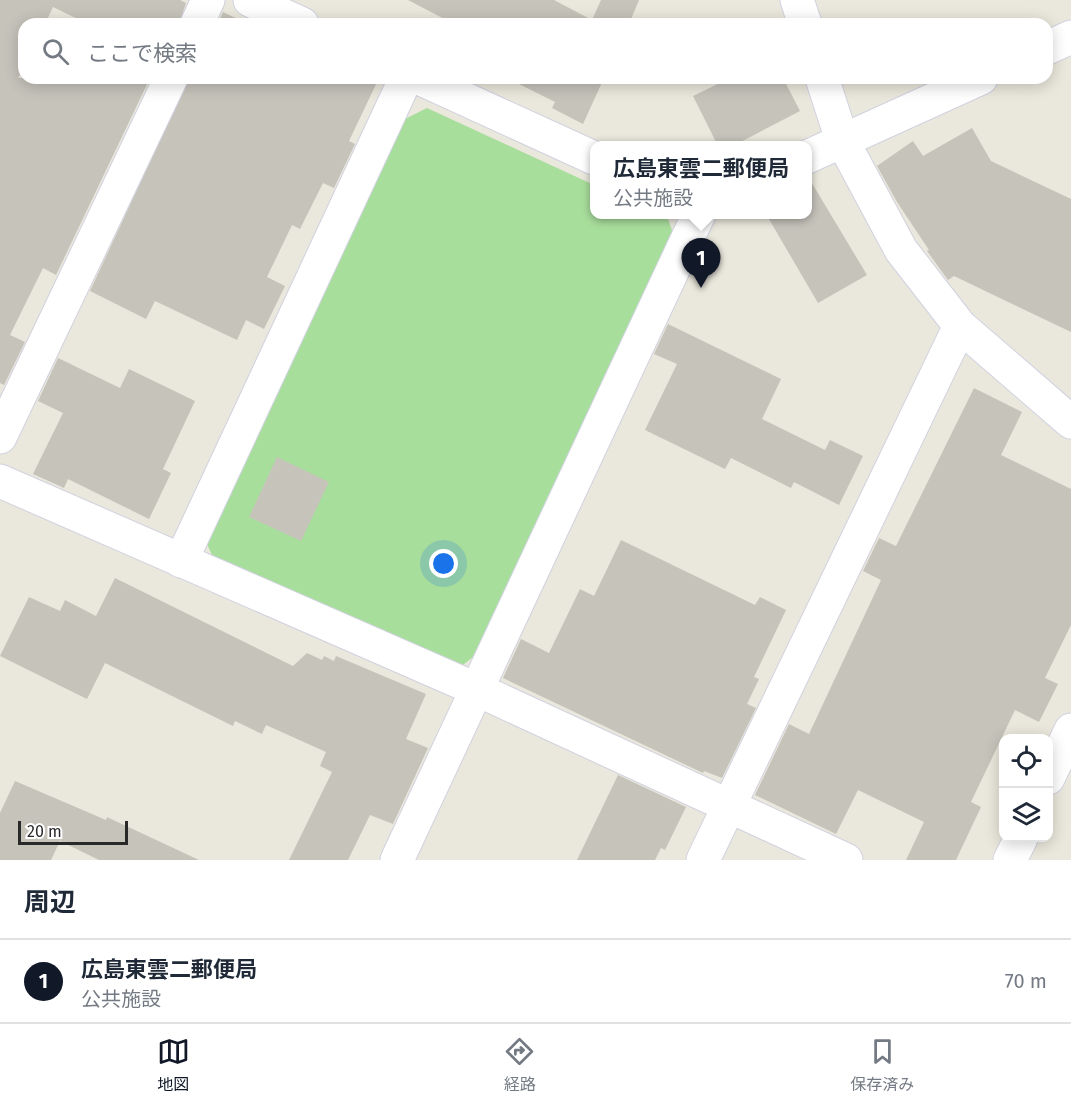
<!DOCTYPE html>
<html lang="ja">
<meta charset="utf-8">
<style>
:root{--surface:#fff;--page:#f6f6f7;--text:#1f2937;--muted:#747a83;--line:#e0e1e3;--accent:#111827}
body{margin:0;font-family:"Fira Sans","Noto Sans JP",sans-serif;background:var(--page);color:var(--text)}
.controls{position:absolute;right:18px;bottom:18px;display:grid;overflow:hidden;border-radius:12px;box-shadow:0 3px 15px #0003}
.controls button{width:54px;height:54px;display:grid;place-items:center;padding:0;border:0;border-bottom:2px solid var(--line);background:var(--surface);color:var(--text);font:30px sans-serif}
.scale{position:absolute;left:18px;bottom:15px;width:110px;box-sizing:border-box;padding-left:6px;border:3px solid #292929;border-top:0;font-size:16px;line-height:21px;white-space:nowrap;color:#292929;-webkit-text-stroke:4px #fff;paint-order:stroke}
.you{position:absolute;left:444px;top:564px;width:21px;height:21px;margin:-15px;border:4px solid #fff;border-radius:50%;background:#1a73e8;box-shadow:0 0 0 9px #1a73e833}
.badge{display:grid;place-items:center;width:39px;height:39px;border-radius:50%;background:var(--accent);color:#fff;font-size:20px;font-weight:700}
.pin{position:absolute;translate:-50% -50px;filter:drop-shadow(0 2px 3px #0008)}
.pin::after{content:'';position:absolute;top:32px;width:21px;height:18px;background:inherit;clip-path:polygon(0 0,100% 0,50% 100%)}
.popup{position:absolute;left:590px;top:141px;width:222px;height:78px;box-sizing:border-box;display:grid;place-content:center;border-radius:12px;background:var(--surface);filter:drop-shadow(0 2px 4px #0005);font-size:20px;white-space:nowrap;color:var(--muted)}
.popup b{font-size:22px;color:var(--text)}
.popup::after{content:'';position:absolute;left:50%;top:100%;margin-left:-12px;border:12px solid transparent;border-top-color:var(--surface)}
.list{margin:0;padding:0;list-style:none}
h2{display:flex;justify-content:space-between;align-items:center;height:78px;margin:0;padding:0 24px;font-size:26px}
h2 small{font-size:20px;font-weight:400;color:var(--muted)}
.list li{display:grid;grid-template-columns:39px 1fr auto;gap:18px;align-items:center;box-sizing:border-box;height:84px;padding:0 24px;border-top:2px solid var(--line)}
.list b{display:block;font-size:22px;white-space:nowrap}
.list p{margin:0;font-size:20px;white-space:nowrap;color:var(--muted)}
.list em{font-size:20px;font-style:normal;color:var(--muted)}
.icon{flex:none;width:33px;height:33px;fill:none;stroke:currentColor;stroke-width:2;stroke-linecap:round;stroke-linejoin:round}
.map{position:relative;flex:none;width:1071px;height:860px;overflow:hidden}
.search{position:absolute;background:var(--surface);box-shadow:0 3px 15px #0003;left:18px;right:18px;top:18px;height:66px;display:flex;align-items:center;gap:15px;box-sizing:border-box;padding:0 21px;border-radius:18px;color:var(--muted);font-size:22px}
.sheet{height:162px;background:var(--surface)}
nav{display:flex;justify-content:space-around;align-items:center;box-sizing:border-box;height:84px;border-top:2px solid var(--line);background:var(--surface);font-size:16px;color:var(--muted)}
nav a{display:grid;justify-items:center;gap:3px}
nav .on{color:var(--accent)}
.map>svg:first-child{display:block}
</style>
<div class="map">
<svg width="1071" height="860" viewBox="0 0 1071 860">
<rect width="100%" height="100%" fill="#eae7dc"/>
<polygon fill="#a8de9c" points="427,108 594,185 594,214 657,215 668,219 674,236 473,657 459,668 214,559 206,542 405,119"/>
<g fill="#c6c3bb">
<polygon points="0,0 180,0 186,3 179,24 88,24 53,7 45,24 24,24 24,67 18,78 150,78 56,275 43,268 10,335 25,342 4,385 0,383"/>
<polygon points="408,0 554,0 592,20 601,0 639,0 629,24 454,24"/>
<polygon points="223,12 248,24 218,24"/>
<polygon points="189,78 379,78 349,141 355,144 334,188 323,183 300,229 292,225 267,277 285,286 264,329 246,320 237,340 155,301 146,319 90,291"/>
<polygon points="507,78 604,78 583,124 552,108 555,102"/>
<polygon points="730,78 783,78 800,111 733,146 718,146 693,96"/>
<polygon points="972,128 991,161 1071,199 1071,332 954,276 948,280 927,251 929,250 897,202 877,166 913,141 923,156"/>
<polygon points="807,175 867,275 818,303 766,214 807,214"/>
<polygon points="668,324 781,379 762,419 825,450 830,440 863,456 839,505 794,482 791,488 731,458 725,469 645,430 677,364 654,354"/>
<polygon points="58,358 120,388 129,369 195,401 163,469 171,473 149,519 68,479 64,488 33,474 63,413 38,401"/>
<polygon points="974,388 1022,412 1001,455 1071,489 1071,625 1045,678 1058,684 1039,722 1015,710 971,802 981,807 956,860 906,860 924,822 858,790 836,834 755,795 789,724 809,734 881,580 863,571 879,538 896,546"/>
<polygon points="277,457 329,482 301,541 249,517"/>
<polygon points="621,540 755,605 760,597 786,610 754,677 759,679 747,704 756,708 722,778 704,771 703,773 503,678 521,639 549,653 580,589 594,596"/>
<polygon points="115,578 293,666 307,653 322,660 324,656 334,661 336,656 426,694 406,739 428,748 393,824 370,815 348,860 289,860 332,772 320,766 326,752 266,725 262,734 235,721 233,726 105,663 87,699 0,656 29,597 60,611 65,600 96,616"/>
<polygon points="618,775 686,807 665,850 661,848 655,860 577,860"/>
<polygon points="15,781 106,820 107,817 199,860 99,860 60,841 51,860 0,860 0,813"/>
</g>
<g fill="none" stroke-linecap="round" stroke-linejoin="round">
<g stroke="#d1d2e1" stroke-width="35">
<g id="minor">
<polyline points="250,0 302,24"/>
<polyline points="797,0 805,24"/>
<polyline points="197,24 208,0"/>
<polyline points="1047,48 1071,37"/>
<polyline points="419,78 594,158"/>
<polyline points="822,78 842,140 901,250 960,326 1071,422"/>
<polyline points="807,157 981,78"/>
<polyline points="0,437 171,78"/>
<polyline points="0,481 478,690 846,860"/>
<polyline points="181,561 406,78"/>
<polyline points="1048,778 1071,730"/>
<polyline points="397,860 699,214"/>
<polyline points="703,860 960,326"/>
<polyline points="1010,860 1021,838"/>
</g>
</g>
<use href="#minor" stroke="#fff" stroke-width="33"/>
</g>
</svg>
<div class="controls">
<button><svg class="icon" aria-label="locate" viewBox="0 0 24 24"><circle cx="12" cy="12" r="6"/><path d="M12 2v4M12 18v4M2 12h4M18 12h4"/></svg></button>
<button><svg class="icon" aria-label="layers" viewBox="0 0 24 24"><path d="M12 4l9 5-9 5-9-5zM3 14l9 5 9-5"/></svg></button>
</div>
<div class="scale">20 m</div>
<div class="you"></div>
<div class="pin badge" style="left:701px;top:288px">1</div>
<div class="popup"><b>広島東雲二郵便局</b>公共施設</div>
<div class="search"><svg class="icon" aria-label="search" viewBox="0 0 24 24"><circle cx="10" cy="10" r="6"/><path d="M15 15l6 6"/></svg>ここで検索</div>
</div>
<section class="sheet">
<h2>周辺<small></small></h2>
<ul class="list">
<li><span class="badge">1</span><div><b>広島東雲二郵便局</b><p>公共施設</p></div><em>70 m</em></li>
</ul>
</section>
<nav>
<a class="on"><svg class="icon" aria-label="map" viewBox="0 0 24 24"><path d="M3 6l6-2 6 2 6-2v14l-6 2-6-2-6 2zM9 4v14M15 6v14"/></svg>地図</a>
<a><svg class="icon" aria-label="directions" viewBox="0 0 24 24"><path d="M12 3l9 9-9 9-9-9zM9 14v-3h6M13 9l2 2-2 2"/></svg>経路</a>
<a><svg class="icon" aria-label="saved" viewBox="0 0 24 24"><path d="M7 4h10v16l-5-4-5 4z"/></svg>保存済み</a>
</nav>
